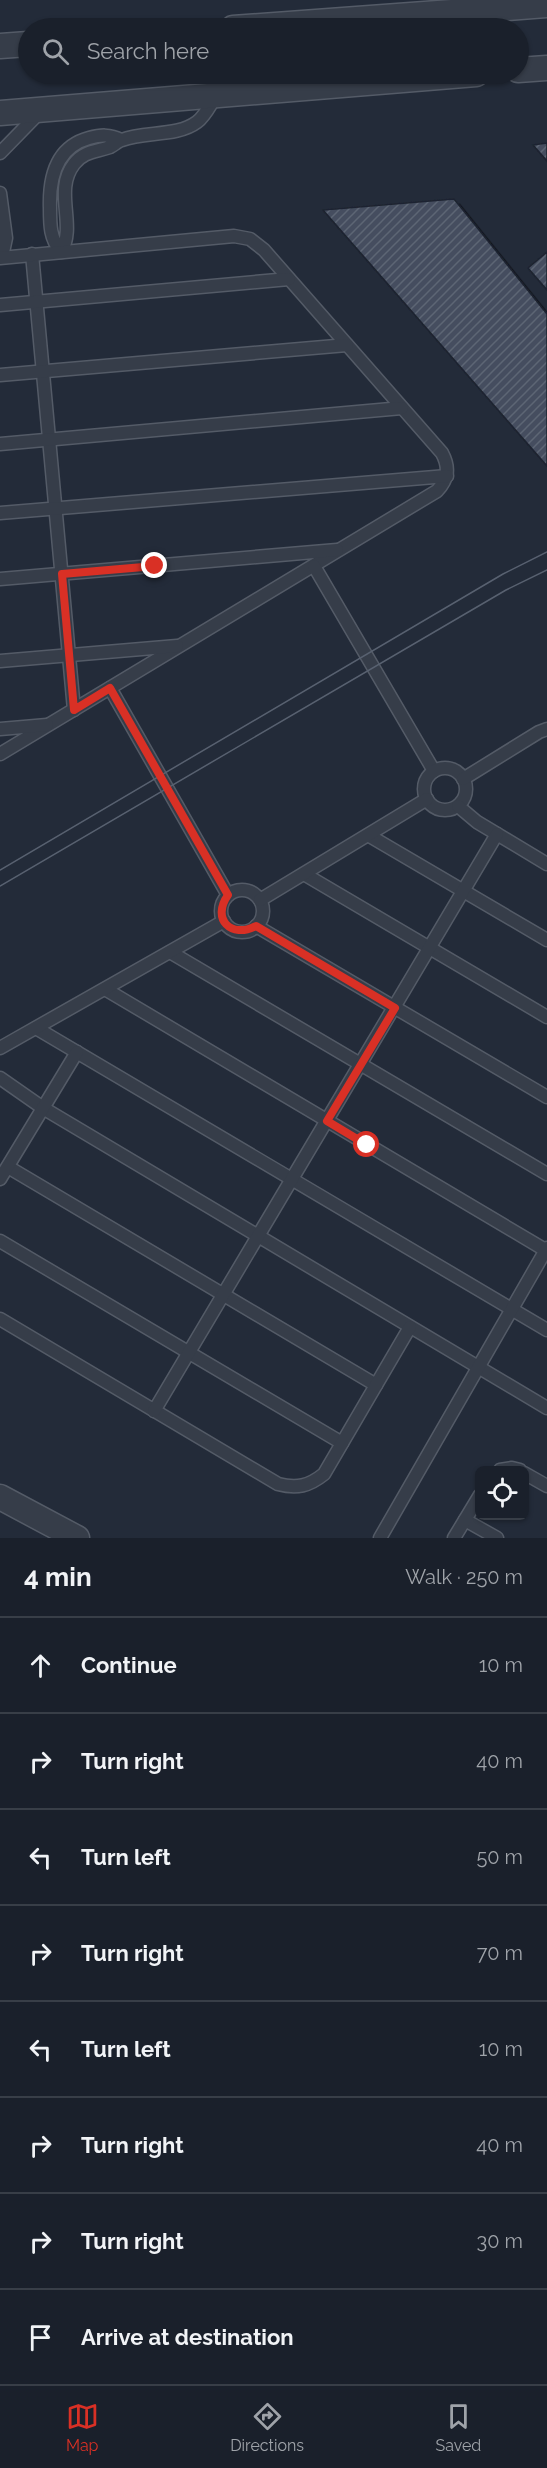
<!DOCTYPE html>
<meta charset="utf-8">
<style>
:root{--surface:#1a202b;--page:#232833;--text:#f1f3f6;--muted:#9fa3a9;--line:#383e47;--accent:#d93025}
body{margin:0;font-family:Raleway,sans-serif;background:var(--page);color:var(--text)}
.controls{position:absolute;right:18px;bottom:18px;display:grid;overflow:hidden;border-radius:9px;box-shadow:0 2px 4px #0004}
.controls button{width:54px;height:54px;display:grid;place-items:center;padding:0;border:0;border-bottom:2px solid var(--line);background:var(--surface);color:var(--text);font:30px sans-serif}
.stop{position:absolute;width:18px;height:18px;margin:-14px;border:4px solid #d93025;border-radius:50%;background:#fff}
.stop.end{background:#d93025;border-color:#fff;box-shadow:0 2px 6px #0008}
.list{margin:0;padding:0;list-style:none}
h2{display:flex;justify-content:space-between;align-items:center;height:78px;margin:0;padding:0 24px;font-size:26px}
h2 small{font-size:20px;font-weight:400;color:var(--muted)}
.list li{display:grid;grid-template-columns:39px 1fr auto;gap:18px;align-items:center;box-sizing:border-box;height:96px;padding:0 24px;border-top:2px solid var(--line)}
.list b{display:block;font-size:22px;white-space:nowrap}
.list em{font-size:20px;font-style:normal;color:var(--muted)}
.icon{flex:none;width:33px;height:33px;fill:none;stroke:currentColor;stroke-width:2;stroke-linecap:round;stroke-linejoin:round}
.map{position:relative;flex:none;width:547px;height:1538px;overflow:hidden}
.search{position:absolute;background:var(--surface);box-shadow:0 2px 4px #0004;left:18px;right:18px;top:18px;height:66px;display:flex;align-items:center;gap:15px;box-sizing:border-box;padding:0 21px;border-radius:33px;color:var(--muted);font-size:22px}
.sheet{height:846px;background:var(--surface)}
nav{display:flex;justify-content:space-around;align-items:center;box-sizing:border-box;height:84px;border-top:2px solid var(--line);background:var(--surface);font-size:16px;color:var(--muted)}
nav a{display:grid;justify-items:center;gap:3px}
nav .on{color:var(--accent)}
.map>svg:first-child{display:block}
</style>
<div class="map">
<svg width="547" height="1538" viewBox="0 0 547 1538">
<defs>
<pattern id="building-hatch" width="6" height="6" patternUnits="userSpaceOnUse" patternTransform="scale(1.5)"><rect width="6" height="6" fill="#444e5e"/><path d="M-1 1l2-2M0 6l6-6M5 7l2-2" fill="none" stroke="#5d6574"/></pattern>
<filter id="shadow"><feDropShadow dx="5.5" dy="5.5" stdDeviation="0" flood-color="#0009"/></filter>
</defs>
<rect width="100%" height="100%" fill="#232b39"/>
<g fill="url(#building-hatch)" stroke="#1e2430" stroke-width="1.5" filter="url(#shadow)">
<polygon points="547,143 547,161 533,145"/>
<polygon points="454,199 547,314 547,466 323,210"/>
<polygon points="547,252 547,290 528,268"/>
</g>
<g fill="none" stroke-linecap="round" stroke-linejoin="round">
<g stroke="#545b67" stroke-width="15">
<g id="service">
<path d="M 121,140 C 110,134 100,135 89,138 C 56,147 49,178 50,208 C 50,226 50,238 61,252 C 77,225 53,191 74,164 C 84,151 96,152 110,147 C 114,145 118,141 122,140 C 144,131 177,137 197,122 C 205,116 210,105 216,96"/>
<polyline points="0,153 41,111"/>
<polyline points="0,193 6,238 2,257 0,256"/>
<polyline points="32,254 74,710"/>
<path d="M 0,258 L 234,236 L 250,239 L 264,250 L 442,453 C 450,468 448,479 437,491 L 0,754"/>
<polyline points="0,305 289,279"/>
<polyline points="0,375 347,345"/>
<polyline points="0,444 402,408"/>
<polyline points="0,513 447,476"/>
<polyline points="314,566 434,771"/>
<polyline points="0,579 337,550"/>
<polyline points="0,661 177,646"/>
<polyline points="110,688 228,895"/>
<polyline points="0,729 47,725"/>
<circle cx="445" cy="789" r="21"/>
<polyline points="463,779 539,732 547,729"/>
<polyline points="458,806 477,822 547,864"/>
<polyline points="368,835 547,940"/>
<polyline points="304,874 547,1017"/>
<circle cx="242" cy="911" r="21"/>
<polyline points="260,900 427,799"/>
<polyline points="256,926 547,1097"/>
<polyline points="170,952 547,1174"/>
<polyline points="105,989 547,1251"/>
<polyline points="36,1028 547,1330"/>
<polyline points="0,1048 224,921"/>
<polyline points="0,1078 43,1108 547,1408"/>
<polyline points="8,1167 376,1385"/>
<polyline points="0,1179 77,1052"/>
<polyline points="0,1241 342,1443"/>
<path d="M 0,1319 L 278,1484 C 297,1489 309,1486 324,1474 L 410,1327"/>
<polyline points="154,1411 497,834"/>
<polyline points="500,1470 512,1468 520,1470"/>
<polyline points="524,1473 547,1486"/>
<polyline points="465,1520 497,1538"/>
<polyline points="380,1538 547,1248"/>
<polyline points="454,1538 480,1495"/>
</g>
</g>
<g stroke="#545b67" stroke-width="27">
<g id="minor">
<polyline points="233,28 547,5"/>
<polyline points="0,46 28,44"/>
<polyline points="518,70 547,68"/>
<polyline points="0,113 476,74"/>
<polyline points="0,1497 77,1538"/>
</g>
</g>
<use href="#service" stroke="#363d49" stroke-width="12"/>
<use href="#minor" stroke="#363d49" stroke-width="24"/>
<g stroke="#586170" stroke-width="1.5">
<polyline points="0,870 503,574 547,552"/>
<polyline points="0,886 506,590 547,570"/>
</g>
</g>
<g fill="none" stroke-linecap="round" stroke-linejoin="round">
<path stroke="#d93025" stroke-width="8" d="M 155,566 L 62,574 L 74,710 L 110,688 L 228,895 C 211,919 231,939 256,926 L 395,1008 L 327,1121 L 367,1145"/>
</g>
</svg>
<div class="controls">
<button><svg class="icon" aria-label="locate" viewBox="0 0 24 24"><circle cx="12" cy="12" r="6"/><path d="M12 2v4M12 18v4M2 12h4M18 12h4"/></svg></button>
</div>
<div class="stop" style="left:367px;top:1145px"></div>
<div class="stop end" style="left:155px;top:566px"></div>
<div class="search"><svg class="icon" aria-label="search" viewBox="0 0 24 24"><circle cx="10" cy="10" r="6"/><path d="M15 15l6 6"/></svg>Search here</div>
</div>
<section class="sheet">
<h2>4 min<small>Walk · 250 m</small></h2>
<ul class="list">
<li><svg class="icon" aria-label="ahead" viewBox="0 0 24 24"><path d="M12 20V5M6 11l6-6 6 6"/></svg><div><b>Continue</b></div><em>10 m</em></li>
<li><svg class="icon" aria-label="right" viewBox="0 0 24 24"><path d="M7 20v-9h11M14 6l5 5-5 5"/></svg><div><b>Turn right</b></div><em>40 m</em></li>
<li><svg class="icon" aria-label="left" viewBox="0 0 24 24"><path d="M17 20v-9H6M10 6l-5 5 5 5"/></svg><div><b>Turn left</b></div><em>50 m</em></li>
<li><svg class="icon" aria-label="right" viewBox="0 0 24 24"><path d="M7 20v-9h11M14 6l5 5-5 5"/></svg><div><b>Turn right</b></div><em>70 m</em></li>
<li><svg class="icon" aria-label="left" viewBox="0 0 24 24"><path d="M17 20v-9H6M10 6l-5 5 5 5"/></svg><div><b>Turn left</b></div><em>10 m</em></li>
<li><svg class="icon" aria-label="right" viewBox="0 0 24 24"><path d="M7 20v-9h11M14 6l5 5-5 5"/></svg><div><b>Turn right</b></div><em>40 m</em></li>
<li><svg class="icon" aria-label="right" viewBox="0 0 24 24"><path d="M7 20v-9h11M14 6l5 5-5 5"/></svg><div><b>Turn right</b></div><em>30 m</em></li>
<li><svg class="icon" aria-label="arrive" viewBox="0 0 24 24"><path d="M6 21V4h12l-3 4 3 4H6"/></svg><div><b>Arrive at destination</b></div></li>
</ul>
</section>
<nav>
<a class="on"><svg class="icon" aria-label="map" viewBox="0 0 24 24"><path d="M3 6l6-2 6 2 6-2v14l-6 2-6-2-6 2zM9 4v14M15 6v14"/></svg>Map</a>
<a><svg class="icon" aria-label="directions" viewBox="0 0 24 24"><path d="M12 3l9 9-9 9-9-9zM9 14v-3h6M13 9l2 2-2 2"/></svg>Directions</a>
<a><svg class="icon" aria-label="saved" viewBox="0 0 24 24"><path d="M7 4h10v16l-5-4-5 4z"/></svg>Saved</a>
</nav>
